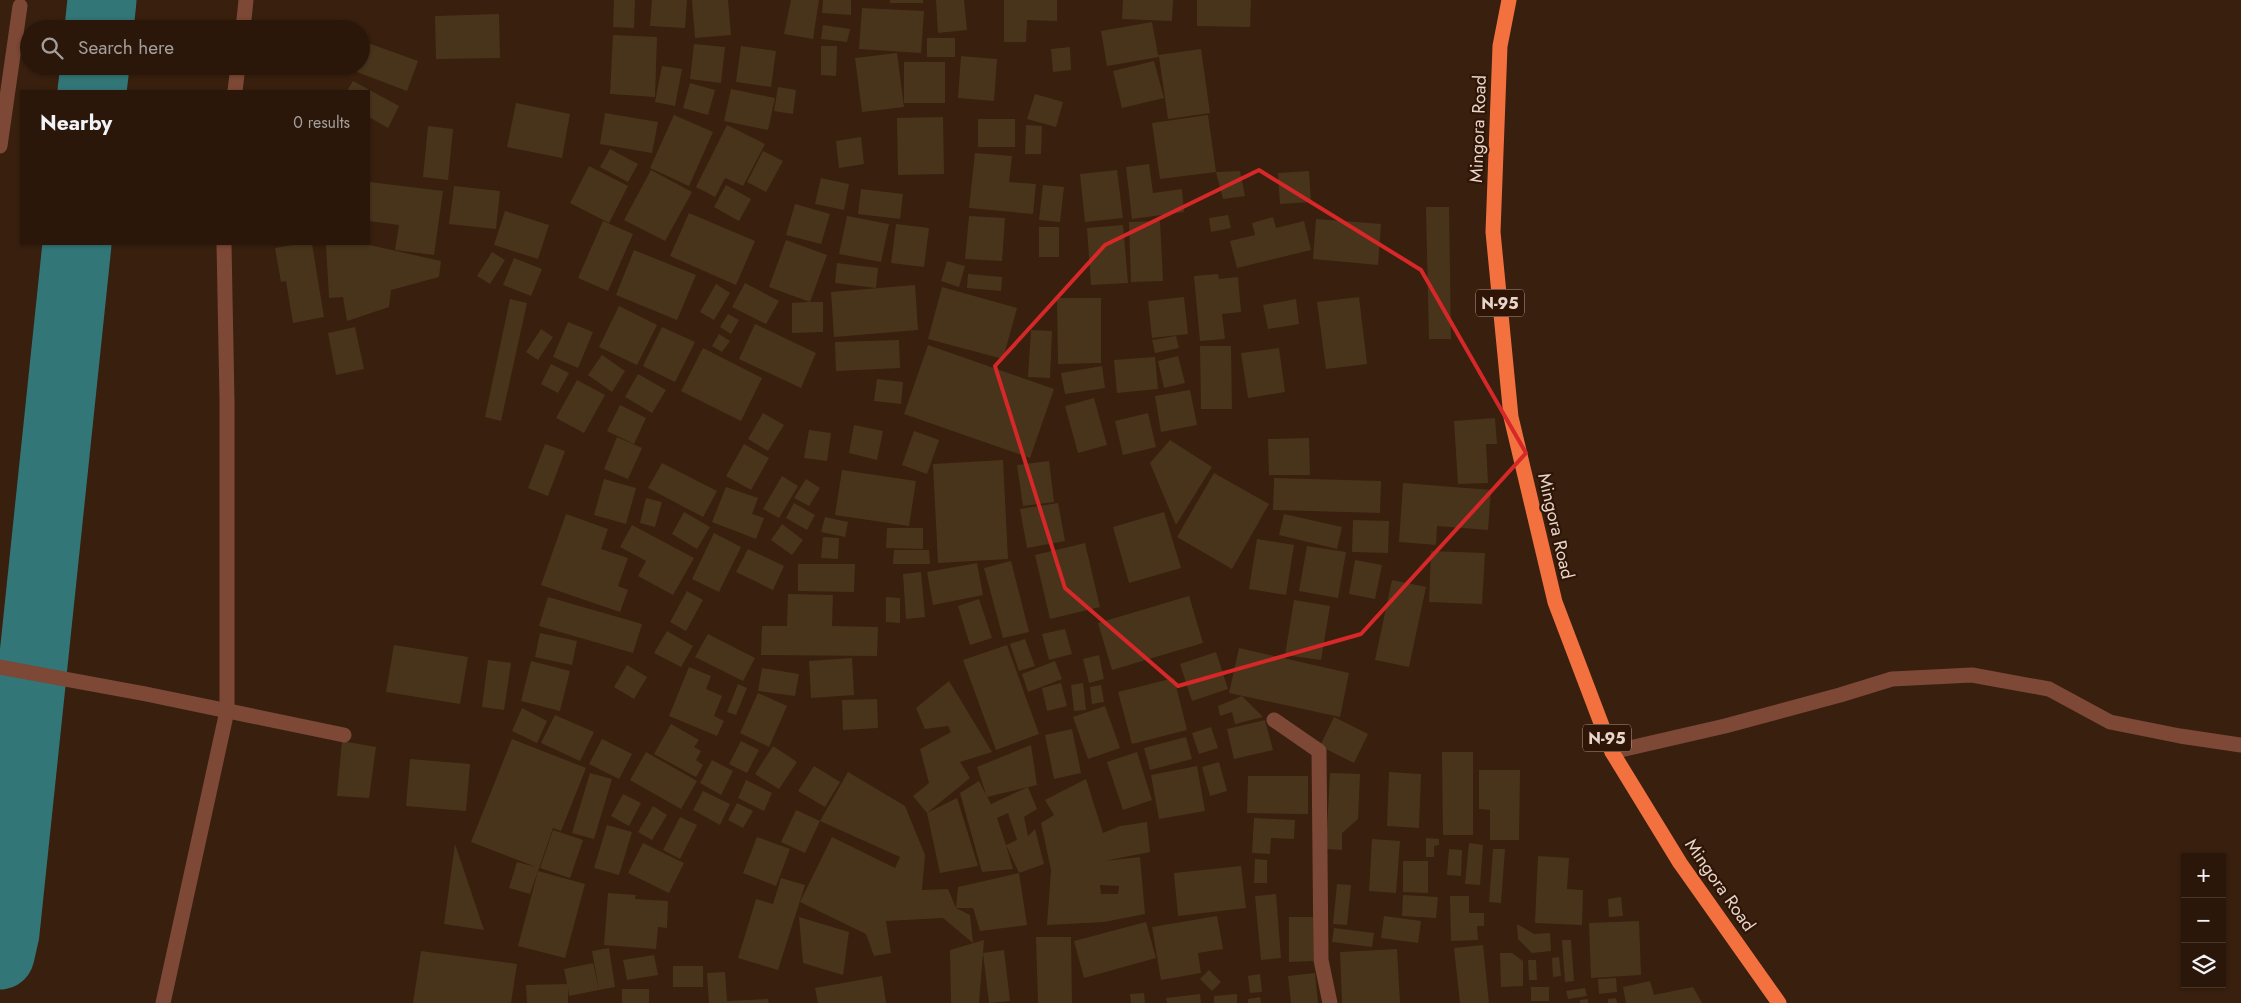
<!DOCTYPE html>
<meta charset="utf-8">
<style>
:root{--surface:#2a170a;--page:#322013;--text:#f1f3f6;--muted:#a59f9c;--line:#46362b}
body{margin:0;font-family:Jost,sans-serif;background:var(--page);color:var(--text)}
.controls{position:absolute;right:15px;bottom:15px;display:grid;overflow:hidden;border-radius:0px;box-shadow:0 1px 4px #0004}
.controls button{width:45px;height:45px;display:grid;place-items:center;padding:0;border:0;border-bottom:1px solid var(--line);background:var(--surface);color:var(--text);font:25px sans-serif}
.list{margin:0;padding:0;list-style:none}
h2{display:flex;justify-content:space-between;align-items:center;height:65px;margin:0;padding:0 20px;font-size:21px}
h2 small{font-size:16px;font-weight:400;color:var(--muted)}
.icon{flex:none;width:28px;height:28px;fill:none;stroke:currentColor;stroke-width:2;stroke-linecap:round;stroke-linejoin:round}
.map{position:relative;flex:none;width:2241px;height:1003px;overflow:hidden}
.search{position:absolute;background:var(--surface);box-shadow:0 1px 4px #0004;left:20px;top:20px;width:350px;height:55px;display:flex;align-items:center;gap:12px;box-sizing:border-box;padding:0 18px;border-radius:28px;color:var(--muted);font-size:19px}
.panel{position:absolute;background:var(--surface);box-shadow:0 1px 4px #0004;left:20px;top:90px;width:350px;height:155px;border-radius:0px}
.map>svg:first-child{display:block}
</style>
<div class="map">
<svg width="2241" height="1003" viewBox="0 0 2241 1003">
<rect width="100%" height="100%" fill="#381f0e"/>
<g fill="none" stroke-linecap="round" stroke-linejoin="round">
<g stroke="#327677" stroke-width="69">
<polyline points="99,29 102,0"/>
<polyline points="92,91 95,66"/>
<polyline points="0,955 5,933 77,244"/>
</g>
</g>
<g fill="#48341b" fill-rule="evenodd">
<polygon points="614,0 635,0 634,28 613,27"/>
<polygon points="652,0 687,0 685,28 650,26"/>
<polygon points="692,0 728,0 731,35 695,38"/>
<polygon points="791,0 819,0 813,39 784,34"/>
<polygon points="823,0 851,0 851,15 822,13"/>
<rect x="890" y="0" width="33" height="3"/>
<polygon points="936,0 964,0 967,30 938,33"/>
<polygon points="1004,0 1057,0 1057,21 1027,20 1026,42 1004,42"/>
<polygon points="1123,0 1173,0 1172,21 1122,19"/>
<polygon points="1197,0 1251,0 1250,27 1197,26"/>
<polygon points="862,8 924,11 921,53 859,49"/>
<polygon points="499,14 500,58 436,59 435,16"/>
<polygon points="1152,22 1158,55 1201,49 1210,113 1168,119 1159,57 1107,66 1101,31"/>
<polygon points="304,24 314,26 314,29 304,29"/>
<polygon points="823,25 850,29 847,42 821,39"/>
<polygon points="613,35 657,37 655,97 610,94"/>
<rect x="927" y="38" width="28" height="19"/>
<polygon points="368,43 418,61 407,91 357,72 359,66 361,66 361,60"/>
<polygon points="694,44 725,47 721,83 690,79"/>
<polygon points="741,46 776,51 771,87 736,82"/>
<polygon points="821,46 837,46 836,76 821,75"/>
<polygon points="1070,47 1071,70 1053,72 1051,49"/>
<polygon points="897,53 904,107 862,112 855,58"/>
<polygon points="961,56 997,59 994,101 958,98"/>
<polygon points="1154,61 1164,98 1122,108 1113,71"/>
<rect x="904" y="62" width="41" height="41"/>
<polygon points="662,66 682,69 675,106 655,102"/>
<polygon points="353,81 399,106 388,128 369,117 369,91 347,91"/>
<polygon points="690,83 715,90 708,115 683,108"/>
<polygon points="778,87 796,90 793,114 774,111"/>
<polygon points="731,89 775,98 768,130 724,121"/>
<polygon points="1035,94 1063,102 1056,127 1027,119"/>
<polygon points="516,103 570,114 562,158 507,147"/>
<polygon points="605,113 658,122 652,153 600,144"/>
<polygon points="674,115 713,132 689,186 650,168"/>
<polygon points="1208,115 1216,172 1160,179 1152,123"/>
<polygon points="943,117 944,174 898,175 897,118"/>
<rect x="978" y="119" width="37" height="28"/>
<polygon points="727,125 765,144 743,186 725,178 715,197 696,187"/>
<polygon points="1026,125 1042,126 1041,154 1025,154"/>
<polygon points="428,126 453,129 448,180 423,177"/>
<polygon points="861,137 864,164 839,168 836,141"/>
<polygon points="610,149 638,164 628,182 600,167"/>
<polygon points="763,151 783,161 766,192 747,182"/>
<polygon points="975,153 1012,156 1009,182 1036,184 1033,214 969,208"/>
<polygon points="1149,164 1153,193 1182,189 1184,212 1132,219 1126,167"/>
<polygon points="589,166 628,186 609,223 570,203"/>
<polygon points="651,170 692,192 665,241 624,220"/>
<polygon points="1117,170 1123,218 1085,222 1080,174"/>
<polygon points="1240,171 1245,196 1223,199 1216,172"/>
<polygon points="1309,171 1311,202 1280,204 1278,173"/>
<polygon points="821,178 849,184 844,210 815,204"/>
<polygon points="370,182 443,191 434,255 395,250 399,225 369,221"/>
<polygon points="726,185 751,199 739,221 714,207"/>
<polygon points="1043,185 1064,187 1060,222 1039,220"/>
<polygon points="454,186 500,191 496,229 449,224"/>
<polygon points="861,189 903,194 900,219 858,214"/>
<polygon points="795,204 830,214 821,244 786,235"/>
<polygon points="1426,207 1449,207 1451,339 1429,339"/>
<polygon points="505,211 549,225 538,259 494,245"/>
<polygon points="689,213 755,241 736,285 670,256"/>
<polygon points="1228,215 1231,228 1211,232 1209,218"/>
<polygon points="847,216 889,224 881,262 839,254"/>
<polygon points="969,216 1005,218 1002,261 965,259"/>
<polygon points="1273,217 1276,228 1304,221 1311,250 1237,268 1230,241 1255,235 1252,223"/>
<polygon points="1316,219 1381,224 1378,265 1313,259"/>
<polygon points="603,221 633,234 608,291 578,278"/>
<polygon points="1160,221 1163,281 1131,282 1129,222"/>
<polygon points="896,224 929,228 924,267 891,263"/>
<polygon points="1123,225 1128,283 1091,285 1087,228"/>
<rect x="1039" y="227" width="20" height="30"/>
<polygon points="786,240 827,255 810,302 769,287"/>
<polygon points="298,244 312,244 324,317 293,323 286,281 281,282 275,248"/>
<polygon points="326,244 365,244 441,261 439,277 391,290 389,307 347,321 343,297 329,298"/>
<polygon points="634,250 696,275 677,320 616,295"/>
<polygon points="492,252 505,260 490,284 477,276"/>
<polygon points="514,258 542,269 531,296 503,285"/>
<polygon points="947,261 965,266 959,287 941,281"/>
<polygon points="837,263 878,268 876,288 835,283"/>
<polygon points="968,274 1002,277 1001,291 967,288"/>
<polygon points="1218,274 1219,279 1238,277 1241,312 1222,314 1225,339 1200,341 1194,276"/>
<polygon points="745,283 779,301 766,324 732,307"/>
<polygon points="716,284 730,293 714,320 700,312"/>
<polygon points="915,285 918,330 834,337 831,292"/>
<polygon points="942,287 1017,308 1003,359 928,339"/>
<polygon points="1184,297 1188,334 1152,338 1148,301"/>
<polygon points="1359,297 1367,364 1326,369 1317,302"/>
<polygon points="1057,298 1101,298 1101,363 1058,364"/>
<polygon points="510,299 527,303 501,421 485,417"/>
<polygon points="1296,299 1299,324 1268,329 1263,305"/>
<polygon points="808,302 823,302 823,332 792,333 792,303"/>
<polygon points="619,306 657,325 637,365 599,347"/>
<polygon points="728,314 739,320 731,334 720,327"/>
<polygon points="568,322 593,332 578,368 553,357"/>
<polygon points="755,324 816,353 801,388 739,359"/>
<polygon points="355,327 364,369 336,375 328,333"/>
<polygon points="662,327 695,342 675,382 643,366"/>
<polygon points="541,329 553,337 538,360 526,352"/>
<polygon points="1031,330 1052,331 1050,378 1028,377"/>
<polygon points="719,334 730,341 722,352 712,346"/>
<polygon points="1176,336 1179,348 1155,353 1152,340"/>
<polygon points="899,340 900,368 836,371 835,342"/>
<polygon points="928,345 1054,389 1030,458 904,414"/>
<polygon points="1200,346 1231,346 1232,409 1201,409"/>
<polygon points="703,348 762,378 741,421 681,391"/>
<polygon points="1279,348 1285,392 1248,398 1241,353"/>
<polygon points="602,355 625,371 612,392 588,375"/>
<polygon points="1178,356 1185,383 1164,388 1158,361"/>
<polygon points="1155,357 1158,389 1117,393 1114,360"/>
<polygon points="551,364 569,373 558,393 541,384"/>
<polygon points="1102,366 1105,388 1065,394 1061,373"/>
<polygon points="638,374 666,390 652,413 625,397"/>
<polygon points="877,379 903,382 901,404 874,401"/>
<polygon points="577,380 605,395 584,433 556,418"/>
<polygon points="1190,390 1197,425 1161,432 1155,396"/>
<polygon points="1094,398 1107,445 1078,453 1065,406"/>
<polygon points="620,405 646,418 634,444 607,431"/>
<polygon points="763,413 784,425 768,451 748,439"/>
<polygon points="1148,413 1156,447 1123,455 1115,421"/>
<polygon points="1495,418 1497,444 1486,444 1488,483 1458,484 1454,421"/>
<polygon points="854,425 883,431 877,460 849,453"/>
<polygon points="809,430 831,433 827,461 804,458"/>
<polygon points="914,431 939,440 927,474 902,465"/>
<polygon points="617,437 642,448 628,479 604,469"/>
<polygon points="1309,438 1310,475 1269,475 1268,439"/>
<polygon points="1170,440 1212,467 1176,525 1150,463"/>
<polygon points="545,444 565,451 548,496 528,488"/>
<polygon points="744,444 769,458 751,490 726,476"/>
<polygon points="1003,460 1008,559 938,563 933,464"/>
<polygon points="1049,461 1054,502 1023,506 1017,465"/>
<polygon points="662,463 717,491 703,517 648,488"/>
<polygon points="842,470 916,481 909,526 835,515"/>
<polygon points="1214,473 1269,504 1232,569 1177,537"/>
<polygon points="782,476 798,486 779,518 763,509"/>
<polygon points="1274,478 1381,481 1380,513 1273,510"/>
<polygon points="604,479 636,488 626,524 594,515"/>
<polygon points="806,479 820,488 809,506 794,498"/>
<polygon points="1403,483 1491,490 1488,530 1437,526 1436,545 1399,542"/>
<polygon points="726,487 758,498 752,514 764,518 756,539 712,522"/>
<polygon points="646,498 662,502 655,527 640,523"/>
<polygon points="794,503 815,515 807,530 786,518"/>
<polygon points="1058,503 1065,541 1027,548 1020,509"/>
<polygon points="684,512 710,527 697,549 672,534"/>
<polygon points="1164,512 1181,568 1129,583 1113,527"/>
<polygon points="566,514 608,529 601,549 628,558 618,586 628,590 620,612 541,585"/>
<polygon points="1284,514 1342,527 1337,549 1279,535"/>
<polygon points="825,517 848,522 845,537 821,532"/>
<polygon points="1353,520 1389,521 1388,553 1352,552"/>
<polygon points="782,524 803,540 792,555 771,540"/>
<polygon points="632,525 694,558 673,595 638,576 646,561 620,547"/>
<polygon points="887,528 923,528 923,549 886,548"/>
<polygon points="714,533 741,547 719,592 692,579"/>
<polygon points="823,537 839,538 838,559 821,558"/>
<polygon points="1257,539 1294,545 1286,595 1249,589"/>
<polygon points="1085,543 1100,607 1050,619 1035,555"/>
<polygon points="1307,546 1346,552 1338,598 1299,591"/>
<polygon points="748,549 784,566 773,590 736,572"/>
<polygon points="894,550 929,550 930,564 893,564"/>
<polygon points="1431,551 1485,553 1482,604 1429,602"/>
<polygon points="1355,560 1382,565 1375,599 1349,594"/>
<polygon points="1011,561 1029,632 1003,638 984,568"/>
<polygon points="977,563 983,595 933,605 927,572"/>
<polygon points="798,564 855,564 854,592 798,591"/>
<polygon points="921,572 925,617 906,619 903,574"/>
<polygon points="1392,580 1426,587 1409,667 1375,660"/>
<polygon points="687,591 703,600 686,631 670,622"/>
<polygon points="788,594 833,595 832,626 878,627 877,656 761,655 762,626 787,626"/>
<polygon points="1189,596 1203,643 1112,670 1098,623"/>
<polygon points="548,597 642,624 633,653 539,626"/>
<polygon points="886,597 900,598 900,623 886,622"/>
<polygon points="979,599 992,638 970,645 958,606"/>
<polygon points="1294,600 1330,606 1321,660 1285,655"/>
<polygon points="1065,629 1072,654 1049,660 1042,634"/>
<polygon points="667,631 693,646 681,667 654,653"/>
<polygon points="540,633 577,641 572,665 535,657"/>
<polygon points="708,634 755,658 743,681 695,657"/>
<polygon points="1025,639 1035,666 1019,671 1010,644"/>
<polygon points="394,645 468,657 460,704 386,692"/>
<polygon points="1007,645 1039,734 996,750 963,660"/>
<polygon points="1239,648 1349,673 1340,717 1229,693"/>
<polygon points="1216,652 1228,689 1192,701 1180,664"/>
<polygon points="1099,655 1104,679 1089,683 1083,659"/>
<polygon points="852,658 854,695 811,698 809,661"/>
<polygon points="488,660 511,663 504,710 482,707"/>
<polygon points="531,661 570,671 560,711 521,701"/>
<polygon points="1055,661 1062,679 1028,692 1022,674"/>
<polygon points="627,665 647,677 634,699 614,687"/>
<polygon points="689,667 711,676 706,689 722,696 714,716 724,721 717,736 669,716"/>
<polygon points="762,668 799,674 795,696 758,691"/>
<polygon points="1174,678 1187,730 1132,744 1118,692"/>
<polygon points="949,681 992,752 960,762 970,778 927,813 913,796 929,783 920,749 951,732 948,726 925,729 916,708"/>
<polygon points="1061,683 1067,706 1047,711 1042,688"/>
<polygon points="1083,683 1086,710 1074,711 1071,685"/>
<polygon points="738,684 747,688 736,715 727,712"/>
<polygon points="1101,685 1104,702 1092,704 1090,687"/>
<polygon points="758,693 787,706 769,747 740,733"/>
<polygon points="1242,696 1263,717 1235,724 1232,712 1220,716 1218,706"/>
<polygon points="877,699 878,728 843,730 842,700"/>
<polygon points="1105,706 1120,748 1088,759 1073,717"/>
<polygon points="522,708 547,721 537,743 512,731"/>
<polygon points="555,715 594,732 580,761 541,743"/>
<polygon points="1334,717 1368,734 1354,763 1320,746"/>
<polygon points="1265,720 1273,750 1234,759 1227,729"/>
<polygon points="671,724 699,740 694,747 701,751 696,760 703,765 696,777 654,754"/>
<polygon points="1211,727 1218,748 1199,754 1192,733"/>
<polygon points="1072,729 1081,773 1054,779 1045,735"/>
<polygon points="1186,737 1192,759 1150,770 1144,748"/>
<polygon points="512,739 586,768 561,831 553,828 530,894 509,888 517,862 536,867 471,842"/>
<polygon points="602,739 632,754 619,779 589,764"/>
<polygon points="342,741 376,747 369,798 337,796"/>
<polygon points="741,741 759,750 747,773 729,764"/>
<polygon points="1031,745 1037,785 987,797 977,767"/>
<polygon points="773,746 797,762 779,789 755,774"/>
<polygon points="646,752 697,781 681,809 630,780"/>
<polygon points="1137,752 1152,800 1123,810 1107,762"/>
<polygon points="1442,752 1473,752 1473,835 1443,835"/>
<polygon points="410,759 470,764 466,811 406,806"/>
<polygon points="712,760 733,771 721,795 700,783"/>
<polygon points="1219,762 1227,791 1210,796 1202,767"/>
<polygon points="814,766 840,782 825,807 798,791"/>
<polygon points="1197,766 1205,811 1159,819 1151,775"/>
<polygon points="1479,770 1520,770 1519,840 1490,840 1490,810 1479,809"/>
<polygon points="848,772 905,806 925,855 922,890 948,889 956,908 970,915 973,943 943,918 886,921 891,953 874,956 866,934 800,902 832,837 895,868 900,857 820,821"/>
<polygon points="1389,772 1421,774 1419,828 1387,826"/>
<polygon points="590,773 612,779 594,839 572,833"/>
<polygon points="1330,773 1360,774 1358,819 1342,833 1342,850 1326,849"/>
<polygon points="1248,776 1308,776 1308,814 1247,813"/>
<path d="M 1086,779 L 1103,833 L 1120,826 L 1147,822 L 1150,852 L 1104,861 L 1140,857 L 1145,914 L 1104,922 L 1047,925 L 1051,870 L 1041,823 L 1054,815 L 1045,800 ZM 1100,885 L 1119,886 L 1118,894 L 1101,894 Z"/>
<polygon points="746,780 772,793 764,811 738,798"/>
<path d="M 979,781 L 991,804 L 1028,787 L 1037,809 L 1024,817 L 1028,836 L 1035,829 L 1044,864 L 1019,873 L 1006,845 L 1013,869 L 982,872 L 960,793 ZM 1008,813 L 1017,840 L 1006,845 L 997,818 Z"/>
<polygon points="703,791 730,804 720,825 693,810"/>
<polygon points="623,794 641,803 629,826 611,816"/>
<polygon points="957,798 978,866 940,873 927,813"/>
<polygon points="737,803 753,811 743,828 728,820"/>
<polygon points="653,806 667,815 652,840 638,832"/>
<polygon points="796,810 820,821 805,853 781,842"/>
<polygon points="680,817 697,825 680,859 663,850"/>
<polygon points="1254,818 1295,820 1294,839 1271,838 1270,854 1252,853"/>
<polygon points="607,825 632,832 619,875 594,868"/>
<polygon points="553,830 583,840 570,878 540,868"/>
<polygon points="757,837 790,849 776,886 743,873"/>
<polygon points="1426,838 1439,839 1439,845 1434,846 1434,857 1426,857"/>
<polygon points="1372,839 1400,841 1396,893 1369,891"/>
<polygon points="643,843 684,863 669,893 628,873"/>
<polygon points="1469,843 1483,845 1480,885 1465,884"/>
<polygon points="455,844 484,930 444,924"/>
<polygon points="1449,849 1462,850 1461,876 1447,875"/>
<polygon points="1493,849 1505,849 1501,903 1489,902"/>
<polygon points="1538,856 1569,858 1567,889 1583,890 1582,925 1535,923"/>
<polygon points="1255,859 1267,860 1267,883 1254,883"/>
<polygon points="1403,861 1428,861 1428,893 1403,892"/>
<polygon points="1241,866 1246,908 1178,916 1174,873"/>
<polygon points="538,871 585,884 565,958 518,946"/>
<polygon points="1019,873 1027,925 980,931 973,908 956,908 958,887"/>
<polygon points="781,878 805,885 778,970 738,958 756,899 773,904"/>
<polygon points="1337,884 1351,885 1347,925 1333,924"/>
<polygon points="608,893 636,895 635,899 668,901 667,928 658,927 656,949 604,945"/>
<polygon points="1276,894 1281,958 1261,960 1255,896"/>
<polygon points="1403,895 1438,897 1436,918 1402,916"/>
<polygon points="1450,896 1469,896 1469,913 1484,913 1484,926 1477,926 1478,940 1451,941"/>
<polygon points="1621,897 1623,916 1609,917 1608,899"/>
<polygon points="1217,916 1223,949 1198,953 1201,973 1161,980 1152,927"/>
<polygon points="1384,916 1421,921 1418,943 1381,938"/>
<polygon points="799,917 849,932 843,975 803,963"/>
<polygon points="1289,917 1313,917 1313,961 1289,962"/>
<polygon points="1639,921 1641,975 1591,978 1589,923"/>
<polygon points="1146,922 1156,958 1084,978 1074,941"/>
<polygon points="1517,924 1534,934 1550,933 1551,951 1532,953 1518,939"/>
<polygon points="1334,928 1374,933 1372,947 1332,942"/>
<polygon points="1036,937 1071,937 1072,1003 1038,1003"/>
<polygon points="984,940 979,1003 951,1003 950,950"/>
<polygon points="1562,940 1571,940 1574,981 1565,982"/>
<polygon points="1483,945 1489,1003 1460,1003 1454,948"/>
<polygon points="609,948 615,987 599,990 592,951"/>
<polygon points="1397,949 1400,1003 1342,1003 1340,952"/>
<polygon points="1004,950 1010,1001 989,1003 983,953"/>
<polygon points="421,951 517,964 511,1003 413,1003"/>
<polygon points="1500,953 1512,953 1523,961 1523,986 1501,987"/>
<polygon points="654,955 658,975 627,980 623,960"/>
<polygon points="1559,957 1561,976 1553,977 1552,958"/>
<polygon points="1528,960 1536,960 1537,980 1529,980"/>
<polygon points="593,963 599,990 569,996 568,988 568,1003 527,1003 526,985 567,984 564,969"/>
<rect x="673" y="966" width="30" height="21"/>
<polygon points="1209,970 1221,982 1212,991 1200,979"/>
<polygon points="725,972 727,1001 768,999 769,1003 709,1003 707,973"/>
<polygon points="1315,973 1318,1003 1291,1003 1288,976"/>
<polygon points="1260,974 1262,992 1250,993 1248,976"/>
<polygon points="882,976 886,1003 818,1003 815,988"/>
<polygon points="1616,978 1617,992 1599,994 1598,979"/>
<polygon points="1650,981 1654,995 1693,987 1702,1003 1626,1003 1623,987"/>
<rect x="1531" y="987" width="18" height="14"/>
<polygon points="1585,988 1587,996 1568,999 1566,991"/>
<rect x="622" y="989" width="27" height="14"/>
<polygon points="1144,993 1145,1003 1131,1003 1130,994"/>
<polygon points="1200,994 1201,1003 1167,1003 1166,998"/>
<polygon points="1237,994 1237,1003 1214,1003 1214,996"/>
<polygon points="1260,997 1261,1003 1248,1003 1248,999"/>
<polygon points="1616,998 1617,1003 1608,1003 1608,999"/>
<polygon points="1588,999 1588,1003 1580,1003 1580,1000"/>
</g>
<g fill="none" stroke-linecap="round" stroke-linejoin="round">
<g stroke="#7d4835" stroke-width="15">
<polyline points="243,29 246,0"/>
<polyline points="235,91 238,66"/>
<polyline points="0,146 20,6"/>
<polyline points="0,667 146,694 344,735"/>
<polyline points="1274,720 1319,751 1321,960 1330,1003"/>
<polyline points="1612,752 1725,726 1840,695 1892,679 1972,675 2049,689 2110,722 2180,736 2241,745"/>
<polyline points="163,1003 227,711 227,400 224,244"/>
</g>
<polyline stroke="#f3713e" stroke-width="15" points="1509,0 1500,46 1493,232 1511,417 1555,602 1612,752 1680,863 1779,1003"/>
</g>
<path fill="none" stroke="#d62828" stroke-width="4" stroke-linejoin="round" d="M 1259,170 L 1421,270 L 1526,453 L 1361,634 L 1178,686 L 1065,588 L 995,366 L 1105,245 Z"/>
<g text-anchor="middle" stroke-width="4.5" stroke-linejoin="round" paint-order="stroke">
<g fill="#2e1505" stroke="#b09c90" stroke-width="1">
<rect x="1476" y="289.5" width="48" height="27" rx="4"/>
<rect x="1583" y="724.5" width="48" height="27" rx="4"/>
</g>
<g font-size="16" font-weight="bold" fill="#e8d6cc">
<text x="1500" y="309">N-95</text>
<text x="1607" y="744">N-95</text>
</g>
<g font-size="18" fill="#e8d6cc" stroke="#2e1505">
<text transform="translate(1478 129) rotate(-88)" y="6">Mingora Road</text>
<text transform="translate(1556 526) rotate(77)" y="6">Mingora Road</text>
<text transform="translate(1720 885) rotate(55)" y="6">Mingora Road</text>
</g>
</g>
</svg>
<div class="controls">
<button>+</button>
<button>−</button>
<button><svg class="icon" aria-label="layers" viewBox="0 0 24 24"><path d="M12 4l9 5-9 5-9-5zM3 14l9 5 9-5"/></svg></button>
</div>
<div class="search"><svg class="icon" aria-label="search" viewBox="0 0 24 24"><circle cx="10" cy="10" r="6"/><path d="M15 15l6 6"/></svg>Search here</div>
<section class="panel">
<h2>Nearby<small>0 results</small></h2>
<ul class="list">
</ul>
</section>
</div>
